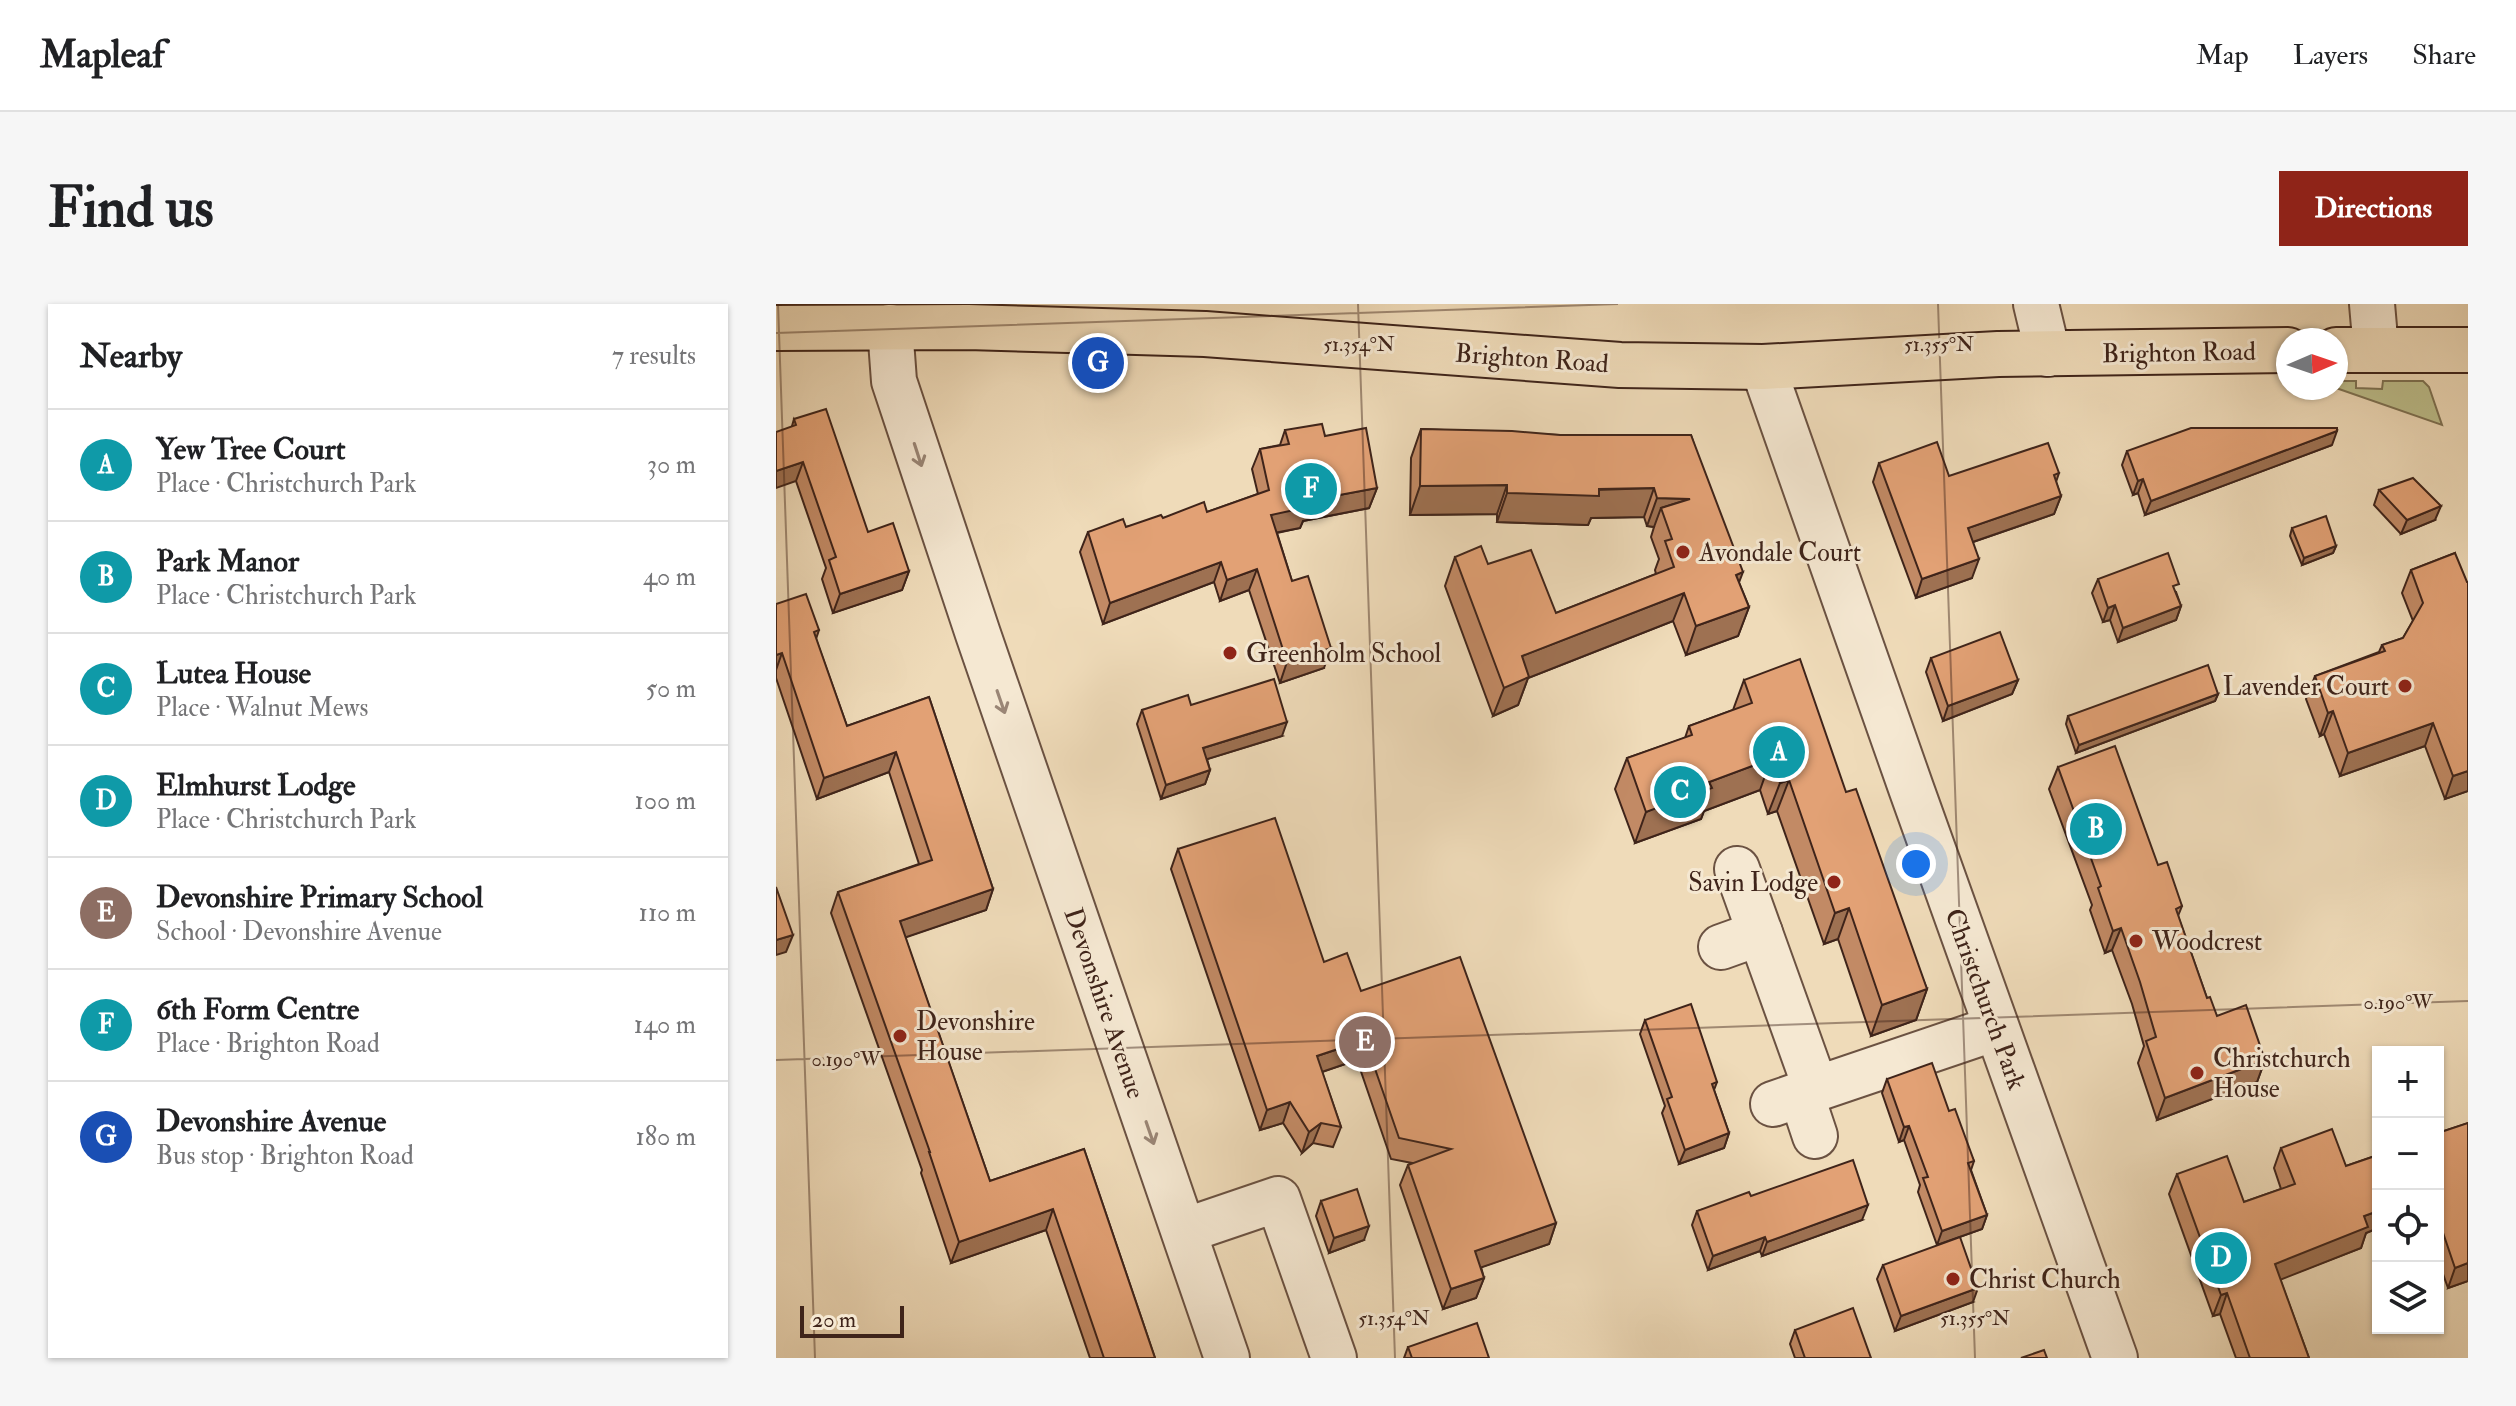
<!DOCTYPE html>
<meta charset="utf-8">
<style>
:root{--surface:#fff;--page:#f6f6f6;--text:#202124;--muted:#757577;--line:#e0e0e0;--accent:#8f2418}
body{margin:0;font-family:"IM FELL Double Pica",serif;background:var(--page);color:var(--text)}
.controls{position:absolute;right:24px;bottom:24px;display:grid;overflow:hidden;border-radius:0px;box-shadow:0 2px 6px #0004}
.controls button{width:72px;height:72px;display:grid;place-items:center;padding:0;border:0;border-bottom:2px solid var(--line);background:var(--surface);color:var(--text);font:40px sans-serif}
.compass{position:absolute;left:1500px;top:24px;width:72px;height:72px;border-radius:50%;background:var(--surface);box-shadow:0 2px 6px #0004;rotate:88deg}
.scale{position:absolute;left:24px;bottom:20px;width:104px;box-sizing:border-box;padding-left:8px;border:4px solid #3f241a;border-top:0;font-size:22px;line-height:28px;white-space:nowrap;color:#3f241a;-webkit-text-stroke:6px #f5e8d2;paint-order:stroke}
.you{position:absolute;left:1140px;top:560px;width:28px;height:28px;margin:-20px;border:6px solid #fff;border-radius:50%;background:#1a73e8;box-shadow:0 0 0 12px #1a73e833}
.badge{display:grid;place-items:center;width:52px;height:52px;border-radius:50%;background:var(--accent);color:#fff;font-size:26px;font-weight:700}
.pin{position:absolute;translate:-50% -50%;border:4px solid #fff;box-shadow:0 2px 8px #0006}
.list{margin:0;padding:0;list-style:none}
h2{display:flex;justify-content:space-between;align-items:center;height:104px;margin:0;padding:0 32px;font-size:34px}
h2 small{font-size:26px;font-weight:400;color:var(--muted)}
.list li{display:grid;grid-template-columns:52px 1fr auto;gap:24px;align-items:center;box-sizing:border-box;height:112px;padding:0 32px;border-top:2px solid var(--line)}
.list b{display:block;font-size:30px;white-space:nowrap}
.list p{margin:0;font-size:26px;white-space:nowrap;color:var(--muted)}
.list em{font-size:26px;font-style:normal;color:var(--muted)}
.icon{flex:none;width:44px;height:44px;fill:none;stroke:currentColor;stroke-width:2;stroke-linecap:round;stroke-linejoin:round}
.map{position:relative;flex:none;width:1692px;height:1054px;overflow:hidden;border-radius:0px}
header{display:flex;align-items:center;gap:48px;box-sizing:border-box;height:112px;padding:0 40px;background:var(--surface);border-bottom:2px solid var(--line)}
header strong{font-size:38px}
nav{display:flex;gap:44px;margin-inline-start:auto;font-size:28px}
.intro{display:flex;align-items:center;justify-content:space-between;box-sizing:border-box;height:192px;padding:0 48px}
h1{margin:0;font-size:56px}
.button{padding:20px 36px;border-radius:0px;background:var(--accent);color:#fff;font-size:28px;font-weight:700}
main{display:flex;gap:48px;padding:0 48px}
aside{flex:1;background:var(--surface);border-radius:0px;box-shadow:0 2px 6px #0004}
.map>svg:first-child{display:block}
</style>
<header>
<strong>Mapleaf</strong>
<nav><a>Map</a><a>Layers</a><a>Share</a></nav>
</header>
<div class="intro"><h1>Find us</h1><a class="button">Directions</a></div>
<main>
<aside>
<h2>Nearby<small>7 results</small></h2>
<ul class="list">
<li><span class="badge" style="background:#0f9aa8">A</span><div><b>Yew Tree Court</b><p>Place · Christchurch Park</p></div><em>30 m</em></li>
<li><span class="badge" style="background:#0f9aa8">B</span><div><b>Park Manor</b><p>Place · Christchurch Park</p></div><em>40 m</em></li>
<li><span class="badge" style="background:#0f9aa8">C</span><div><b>Lutea House</b><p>Place · Walnut Mews</p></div><em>50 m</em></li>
<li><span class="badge" style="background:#0f9aa8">D</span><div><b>Elmhurst Lodge</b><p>Place · Christchurch Park</p></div><em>100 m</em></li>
<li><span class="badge" style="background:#8d6e63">E</span><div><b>Devonshire Primary School</b><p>School · Devonshire Avenue</p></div><em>110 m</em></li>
<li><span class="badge" style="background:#0f9aa8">F</span><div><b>6th Form Centre</b><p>Place · Brighton Road</p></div><em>140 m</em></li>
<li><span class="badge" style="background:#1a4fb4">G</span><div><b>Devonshire Avenue</b><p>Bus stop · Brighton Road</p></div><em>180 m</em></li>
</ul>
</aside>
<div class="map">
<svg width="1692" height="1054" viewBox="0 0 1692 1054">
<rect width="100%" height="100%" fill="#efdbb9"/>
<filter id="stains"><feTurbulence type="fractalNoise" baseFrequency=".0025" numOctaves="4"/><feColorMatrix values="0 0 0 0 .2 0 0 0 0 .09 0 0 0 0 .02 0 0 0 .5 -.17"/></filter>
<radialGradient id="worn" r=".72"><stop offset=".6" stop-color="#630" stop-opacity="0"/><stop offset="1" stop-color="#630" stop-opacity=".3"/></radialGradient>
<polygon fill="#bdbf8c" stroke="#7e7253" stroke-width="2" points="1560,77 1580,77 1580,84 1606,85 1607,77 1647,77 1653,83 1666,121 1560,84"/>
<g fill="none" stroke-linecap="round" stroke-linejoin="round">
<g stroke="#6b5242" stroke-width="48">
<g id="minor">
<polyline points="1260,0 1272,50"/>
<polyline points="1596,0 1600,46"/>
<polyline points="114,23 118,77 202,330 451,1054"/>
<polyline points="987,63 1135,484 1339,1054"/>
<polyline points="961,565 1040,785 1220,724"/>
<polyline points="945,643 984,629"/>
<polyline points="1025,790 1039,832"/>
<polyline points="997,800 1040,785"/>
<polyline points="408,927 502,895 558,1054"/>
</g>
</g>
<g stroke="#3f241a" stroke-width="48">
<g id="major">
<polyline points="0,24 192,23 429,30 844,61 987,63 1222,50 1512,46"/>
<polyline points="1560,46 1692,46"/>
</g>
</g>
<use href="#minor" stroke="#f5e8d2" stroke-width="44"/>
<use href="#major" stroke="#efdbb9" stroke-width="44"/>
</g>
<g fill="#c28a65" stroke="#3f241a" stroke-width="2">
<polygon points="18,115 92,228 133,267 126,286 57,309 46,275 50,264 20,177 16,122"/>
<polygon points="645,125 784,131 915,131 963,279 973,303 962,332 910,351 897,317 752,374 742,401 717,412 669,282 679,253 712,260 780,309 880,270 879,266 883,255 875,233 878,223 871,222 868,213 815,214 812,221 721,218 721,210 634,211 635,154"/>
<polygon points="509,126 549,132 601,184 593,204 527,217 524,224 501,229 516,277 548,364 504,379 473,286 444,297 438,278 327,320 304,248 312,228 350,223 387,214 431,208 482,190 476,165 484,145 504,141"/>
<polygon points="1556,141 1369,211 1362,189 1357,191 1346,161 1351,147"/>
<polygon points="1103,159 1173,172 1283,169 1280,178 1285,192 1278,210 1197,238 1196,274 1140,294 1097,178"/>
<polygon points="1603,186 1659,216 1625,230 1598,201"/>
<polygon points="1516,224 1560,242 1557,249 1526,261 1514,232"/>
<polygon points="1679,249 1692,487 1669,495 1649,442 1564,472 1548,430 1544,432 1530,395 1539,372 1603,348 1606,341 1627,334 1637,317 1626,289 1635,266"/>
<polygon points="1322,275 1400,288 1405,302 1400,316 1342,338 1334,316 1327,318 1316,289"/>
<polygon points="0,300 43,326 40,335 71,422 153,393 217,585 210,606 129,633 214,877 308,845 379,1054 314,1054 270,926 175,959 145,869 146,866 55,609 62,588 143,560 113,468 41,495 0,374"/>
<polygon points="1155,354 1242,376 1236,390 1167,417 1150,368"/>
<polygon points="968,376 1070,488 1151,685 1140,716 1095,732 1062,635 1048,640 1001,507 992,510 984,486 928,507 925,515 859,539 839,485 851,454 909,434 913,422 957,406"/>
<polygon points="1442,390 1439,397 1300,449 1290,420 1292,412"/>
<polygon points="415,401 506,432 431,455 434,466 429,480 385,495 361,420 366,406"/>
<polygon points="1282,463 1382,561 1406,602 1402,612 1431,694 1441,712 1489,756 1481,778 1381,816 1362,759 1368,742 1356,700 1336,646 1329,649 1314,606 1316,601 1273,485"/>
<polygon points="402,545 585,687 780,919 773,940 705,963 708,974 700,994 667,1005 624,881 632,861 636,859 615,855 581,756 546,768 565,823 557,843 537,839 526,849 507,819 484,826 395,565"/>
<polygon points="869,716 941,778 938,786 953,829 948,844 903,860 886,809 889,802 864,730"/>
<polygon points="1111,775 1173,807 1198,857 1195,866 1211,911 1206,925 1161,941 1142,888 1144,881 1128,836 1123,838 1106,789"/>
<polygon points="1692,819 1692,977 1672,984 1662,956 1662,829"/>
<polygon points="1505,844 1570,862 1602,851 1602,924 1590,929 1585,944 1504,975 1533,1054 1460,1054 1444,1010 1437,1012 1393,890 1401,870 1468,898 1505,885 1498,864"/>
<polygon points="975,892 1086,916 986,952 984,947 932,966 916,921 921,907"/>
<polygon points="545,897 588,936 553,949 540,912"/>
<polygon points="1107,961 1197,998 1119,1027 1101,975"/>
<polygon points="1019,1026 1095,1054 1019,1054 1014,1040"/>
<polygon points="632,1043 713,1054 628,1054"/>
</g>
<g fill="#9e7152" stroke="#3f241a" stroke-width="2">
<polygon points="1561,127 1556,141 1369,211 1375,197"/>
<polygon points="27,158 20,177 0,184 0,167"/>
<polygon points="1367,175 1362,189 1357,191 1362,177"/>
<polygon points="731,181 721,210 634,211 644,182"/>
<polygon points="601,184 593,204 527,217 524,224 487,231 495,211 531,197"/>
<polygon points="878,184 868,213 815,214 812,221 721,218 731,189"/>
<polygon points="1285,192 1278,210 1185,242 1192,224"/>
<polygon points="881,194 914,195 885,204 878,223 871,222"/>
<polygon points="1665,202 1659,216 1625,230 1631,216"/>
<polygon points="1560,242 1557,249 1526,261 1528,254"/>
<polygon points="1203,255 1196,274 1140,294 1146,275"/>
<polygon points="445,258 438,278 327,320 334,299"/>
<polygon points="481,265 473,286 444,297 451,276"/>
<polygon points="133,267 126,286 57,309 64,290"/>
<polygon points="967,268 956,297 960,271"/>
<polygon points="908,289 897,317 752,374 742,401 717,412 728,384 746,352"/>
<polygon points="1339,301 1334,316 1327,318 1332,304"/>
<polygon points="1405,302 1400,316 1342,338 1347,324"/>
<polygon points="973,303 962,332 910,351 920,322"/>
<polygon points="555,344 548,364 504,379 511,358"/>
<polygon points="6,349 0,366 0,351"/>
<polygon points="1242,376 1236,390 1167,417 1172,402"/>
<polygon points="1442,390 1439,397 1300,449 1303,441"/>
<polygon points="1557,407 1548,430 1544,432 1552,409"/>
<polygon points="511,418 506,432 422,458 427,444"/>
<polygon points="1657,419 1649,442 1564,472 1572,449"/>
<polygon points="120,448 113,468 41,495 48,474"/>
<polygon points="995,455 984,486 928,507 925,515 859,539 870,508 933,478"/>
<polygon points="434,466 429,480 385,495 390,481"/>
<polygon points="1692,467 1692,487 1669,495 1677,472"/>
<polygon points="1013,476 1001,507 992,510 1004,479"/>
<polygon points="217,585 210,606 116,638 124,617"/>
<polygon points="1073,604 1062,635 1048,640 1059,609"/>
<polygon points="1345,624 1336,646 1329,649 1337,627"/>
<polygon points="17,631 10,648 0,651 0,636"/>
<polygon points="1151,685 1140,716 1095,732 1106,701"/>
<polygon points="589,736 581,756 534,772 541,752"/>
<polygon points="1489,756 1481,778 1381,816 1389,794"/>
<polygon points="514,798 507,819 484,826 491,806"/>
<polygon points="545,819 537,839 526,849 533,828"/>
<polygon points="1133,822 1128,836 1123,838 1128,823"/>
<polygon points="953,829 948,844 903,860 909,846"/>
<polygon points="1092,901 1086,916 986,952 991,938"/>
<polygon points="277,905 270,926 175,959 183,938"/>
<polygon points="1602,907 1602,924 1590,929 1585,944 1491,981 1499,960 1588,912"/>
<polygon points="1211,911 1206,925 1161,941 1166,927"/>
<polygon points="780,919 773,940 692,968 699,947"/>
<polygon points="593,922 588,936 553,949 558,934"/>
<polygon points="989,933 984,947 932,966 937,952"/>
<polygon points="1692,959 1692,977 1672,984 1679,964"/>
<polygon points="708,974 700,994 667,1005 675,985"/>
<polygon points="1202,984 1197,998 1119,1027 1125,1012"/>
<polygon points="1451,989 1444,1010 1437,1012 1445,991"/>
</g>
<g fill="#e2a175" stroke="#3f241a" stroke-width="2">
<polygon points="50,105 92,228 117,219 133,267 64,290 53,256 60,253 27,158 0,167 0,128 20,121 18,115"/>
<polygon points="546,120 549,132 590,124 601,184 531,197 532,203 495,211 516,277 532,272 555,344 511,358 481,265 451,276 445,258 334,299 312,228 347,215 350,223 385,211 387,214 428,198 431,208 493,186 484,145 513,140 509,126"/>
<polygon points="1415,124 1561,124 1561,127 1375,197 1367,175 1362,177 1351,147"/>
<polygon points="645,125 736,127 784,131 915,131 967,268 960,271 973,303 920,322 908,289 746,352 753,373 728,384 679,253 705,242 712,260 755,246 780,309 898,263 889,237 896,235 885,204 914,195 881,194 878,184 823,185 823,192 731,189 731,181 644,182"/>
<polygon points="1161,138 1173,172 1272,139 1283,169 1278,171 1285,192 1192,224 1203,255 1146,275 1103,159"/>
<polygon points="1637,174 1665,202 1631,216 1603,186"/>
<polygon points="1550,212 1560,242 1528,254 1516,224"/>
<polygon points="1392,249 1403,280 1397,282 1405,302 1347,324 1339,301 1332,304 1322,275"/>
<polygon points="1679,249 1691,278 1692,278 1692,467 1677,472 1657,419 1572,449 1557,407 1552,409 1539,372 1609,347 1606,341 1627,334 1647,299 1635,266"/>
<polygon points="30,290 43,326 38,328 71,422 153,393 217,585 124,617 214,877 308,845 379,1054 328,1054 277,905 183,938 153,848 154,848 62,588 156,556 120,448 48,474 6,349 0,351 0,300"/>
<polygon points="1224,328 1242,376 1172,402 1155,354"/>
<polygon points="1024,355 1070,488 1080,485 1151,685 1106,701 1073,604 1059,609 1013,476 1004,479 995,455 933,478 936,484 870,508 851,454 916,431 913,422 976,399 968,376"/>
<polygon points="1432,361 1442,390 1303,441 1292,412"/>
<polygon points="498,375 511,418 427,444 434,466 390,481 366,406 412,391 415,401"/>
<polygon points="1339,442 1382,561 1391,558 1406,602 1400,605 1431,694 1434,693 1441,712 1470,701 1489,756 1389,794 1370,737 1380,733 1364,678 1345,624 1337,627 1322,584 1325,582 1282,463"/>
<polygon points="499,514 548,658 571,649 585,687 684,653 780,919 699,947 708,974 675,985 632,861 675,845 623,834 589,736 541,752 565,823 545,819 533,828 514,798 491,806 402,545"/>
<polygon points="0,583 17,631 0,636"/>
<polygon points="915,700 941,778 936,780 953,829 909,846 891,795 896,793 869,716"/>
<polygon points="1156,759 1173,807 1179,805 1198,857 1192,859 1211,911 1166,927 1147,874 1152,873 1133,822 1128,823 1111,775"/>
<polygon points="1692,819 1692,959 1679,964 1662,914 1662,829"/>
<polygon points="1556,825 1570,862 1602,851 1602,907 1588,912 1592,923 1499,960 1533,1054 1474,1054 1451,989 1445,991 1401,870 1451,852 1468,898 1519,880 1505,844"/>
<polygon points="1077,856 1092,901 991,938 989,933 937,952 921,907 973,888 975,892"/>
<polygon points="581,885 593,922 558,934 545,897"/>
<polygon points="1184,933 1202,984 1125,1012 1107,961"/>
<polygon points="1077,1004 1095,1054 1029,1054 1019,1026"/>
<polygon points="701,1019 713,1054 636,1054 632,1043"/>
<polygon points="1268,1046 1271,1054 1245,1054"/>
</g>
<defs><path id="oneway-shaft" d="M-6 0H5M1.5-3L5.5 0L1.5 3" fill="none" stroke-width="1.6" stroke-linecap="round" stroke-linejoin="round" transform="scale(2)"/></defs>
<g stroke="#9a8676">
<use href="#oneway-shaft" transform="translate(142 151) rotate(72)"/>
<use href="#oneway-shaft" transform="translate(225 398) rotate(71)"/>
<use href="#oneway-shaft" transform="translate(374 829) rotate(71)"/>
</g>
<path fill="none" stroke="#3f241a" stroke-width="2" stroke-opacity="0.45" d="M 2,0 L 39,1054M 582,0 L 619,1054M 1162,0 L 1199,1054M 0,29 L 842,0M 0,756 L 1692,697"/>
<g fill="#8f2418" stroke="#f5e8d2" stroke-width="3">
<circle cx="907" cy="248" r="8"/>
<circle cx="454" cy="349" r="8"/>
<circle cx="1629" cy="382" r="8"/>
<circle cx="1058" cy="578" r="8"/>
<circle cx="1360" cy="637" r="8"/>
<circle cx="124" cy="732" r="8"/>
<circle cx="1421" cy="769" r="8"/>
<circle cx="1177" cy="975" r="8"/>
</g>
<g text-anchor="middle" stroke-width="6" stroke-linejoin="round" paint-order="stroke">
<g font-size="26" fill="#3f241a" stroke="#f5e8d2">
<text transform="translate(1403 48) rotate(-1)" y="9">Brighton Road</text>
<text transform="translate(756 54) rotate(4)" y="9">Brighton Road</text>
<text transform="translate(1210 695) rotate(70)" y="9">Christchurch Park</text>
<text transform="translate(329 699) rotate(71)" y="9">Devonshire Avenue</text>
</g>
<g font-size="26" fill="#3f241a" stroke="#f5e8d2" text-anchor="start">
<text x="923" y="257">Avondale Court</text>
<text x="470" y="358">Greenholm School</text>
<text x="1613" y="391" text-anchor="end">Lavender Court</text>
<text x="1042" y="587" text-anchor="end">Savin Lodge</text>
<text x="1376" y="646">Woodcrest</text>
<text x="140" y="726">Devonshire<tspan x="140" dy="30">House</tspan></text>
<text x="1437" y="763">Christchurch<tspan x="1437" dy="30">House</tspan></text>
<text x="1193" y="984">Christ Church</text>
</g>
</g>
<g font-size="20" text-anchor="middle" fill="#3f241a" stroke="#f5e8d2" stroke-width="6" stroke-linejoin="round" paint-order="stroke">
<text x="583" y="47">51.354°N</text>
<text x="1163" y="47">51.355°N</text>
<text x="1622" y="705">0.190°W</text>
<text x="70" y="762">0.190°W</text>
<text x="618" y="1021">51.354°N</text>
<text x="1199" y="1021">51.355°N</text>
</g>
<rect width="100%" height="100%" filter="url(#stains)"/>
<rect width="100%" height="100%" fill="url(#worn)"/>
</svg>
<div class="controls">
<button>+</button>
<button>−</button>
<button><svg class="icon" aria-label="locate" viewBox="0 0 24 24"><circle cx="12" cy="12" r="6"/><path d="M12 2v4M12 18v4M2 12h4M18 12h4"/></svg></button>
<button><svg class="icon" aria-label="layers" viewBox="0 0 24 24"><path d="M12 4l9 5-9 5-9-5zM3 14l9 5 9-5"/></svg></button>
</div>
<svg class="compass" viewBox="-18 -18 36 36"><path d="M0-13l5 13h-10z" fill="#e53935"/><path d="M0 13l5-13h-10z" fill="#757577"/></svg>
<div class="scale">20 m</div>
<div class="you"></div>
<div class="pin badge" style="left:1003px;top:448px;background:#0f9aa8">A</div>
<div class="pin badge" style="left:1320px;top:525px;background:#0f9aa8">B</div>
<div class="pin badge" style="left:904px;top:488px;background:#0f9aa8">C</div>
<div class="pin badge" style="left:1445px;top:954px;background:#0f9aa8">D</div>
<div class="pin badge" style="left:589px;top:738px;background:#8d6e63">E</div>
<div class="pin badge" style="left:535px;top:185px;background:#0f9aa8">F</div>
<div class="pin badge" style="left:322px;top:59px;background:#1a4fb4">G</div>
</div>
</main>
